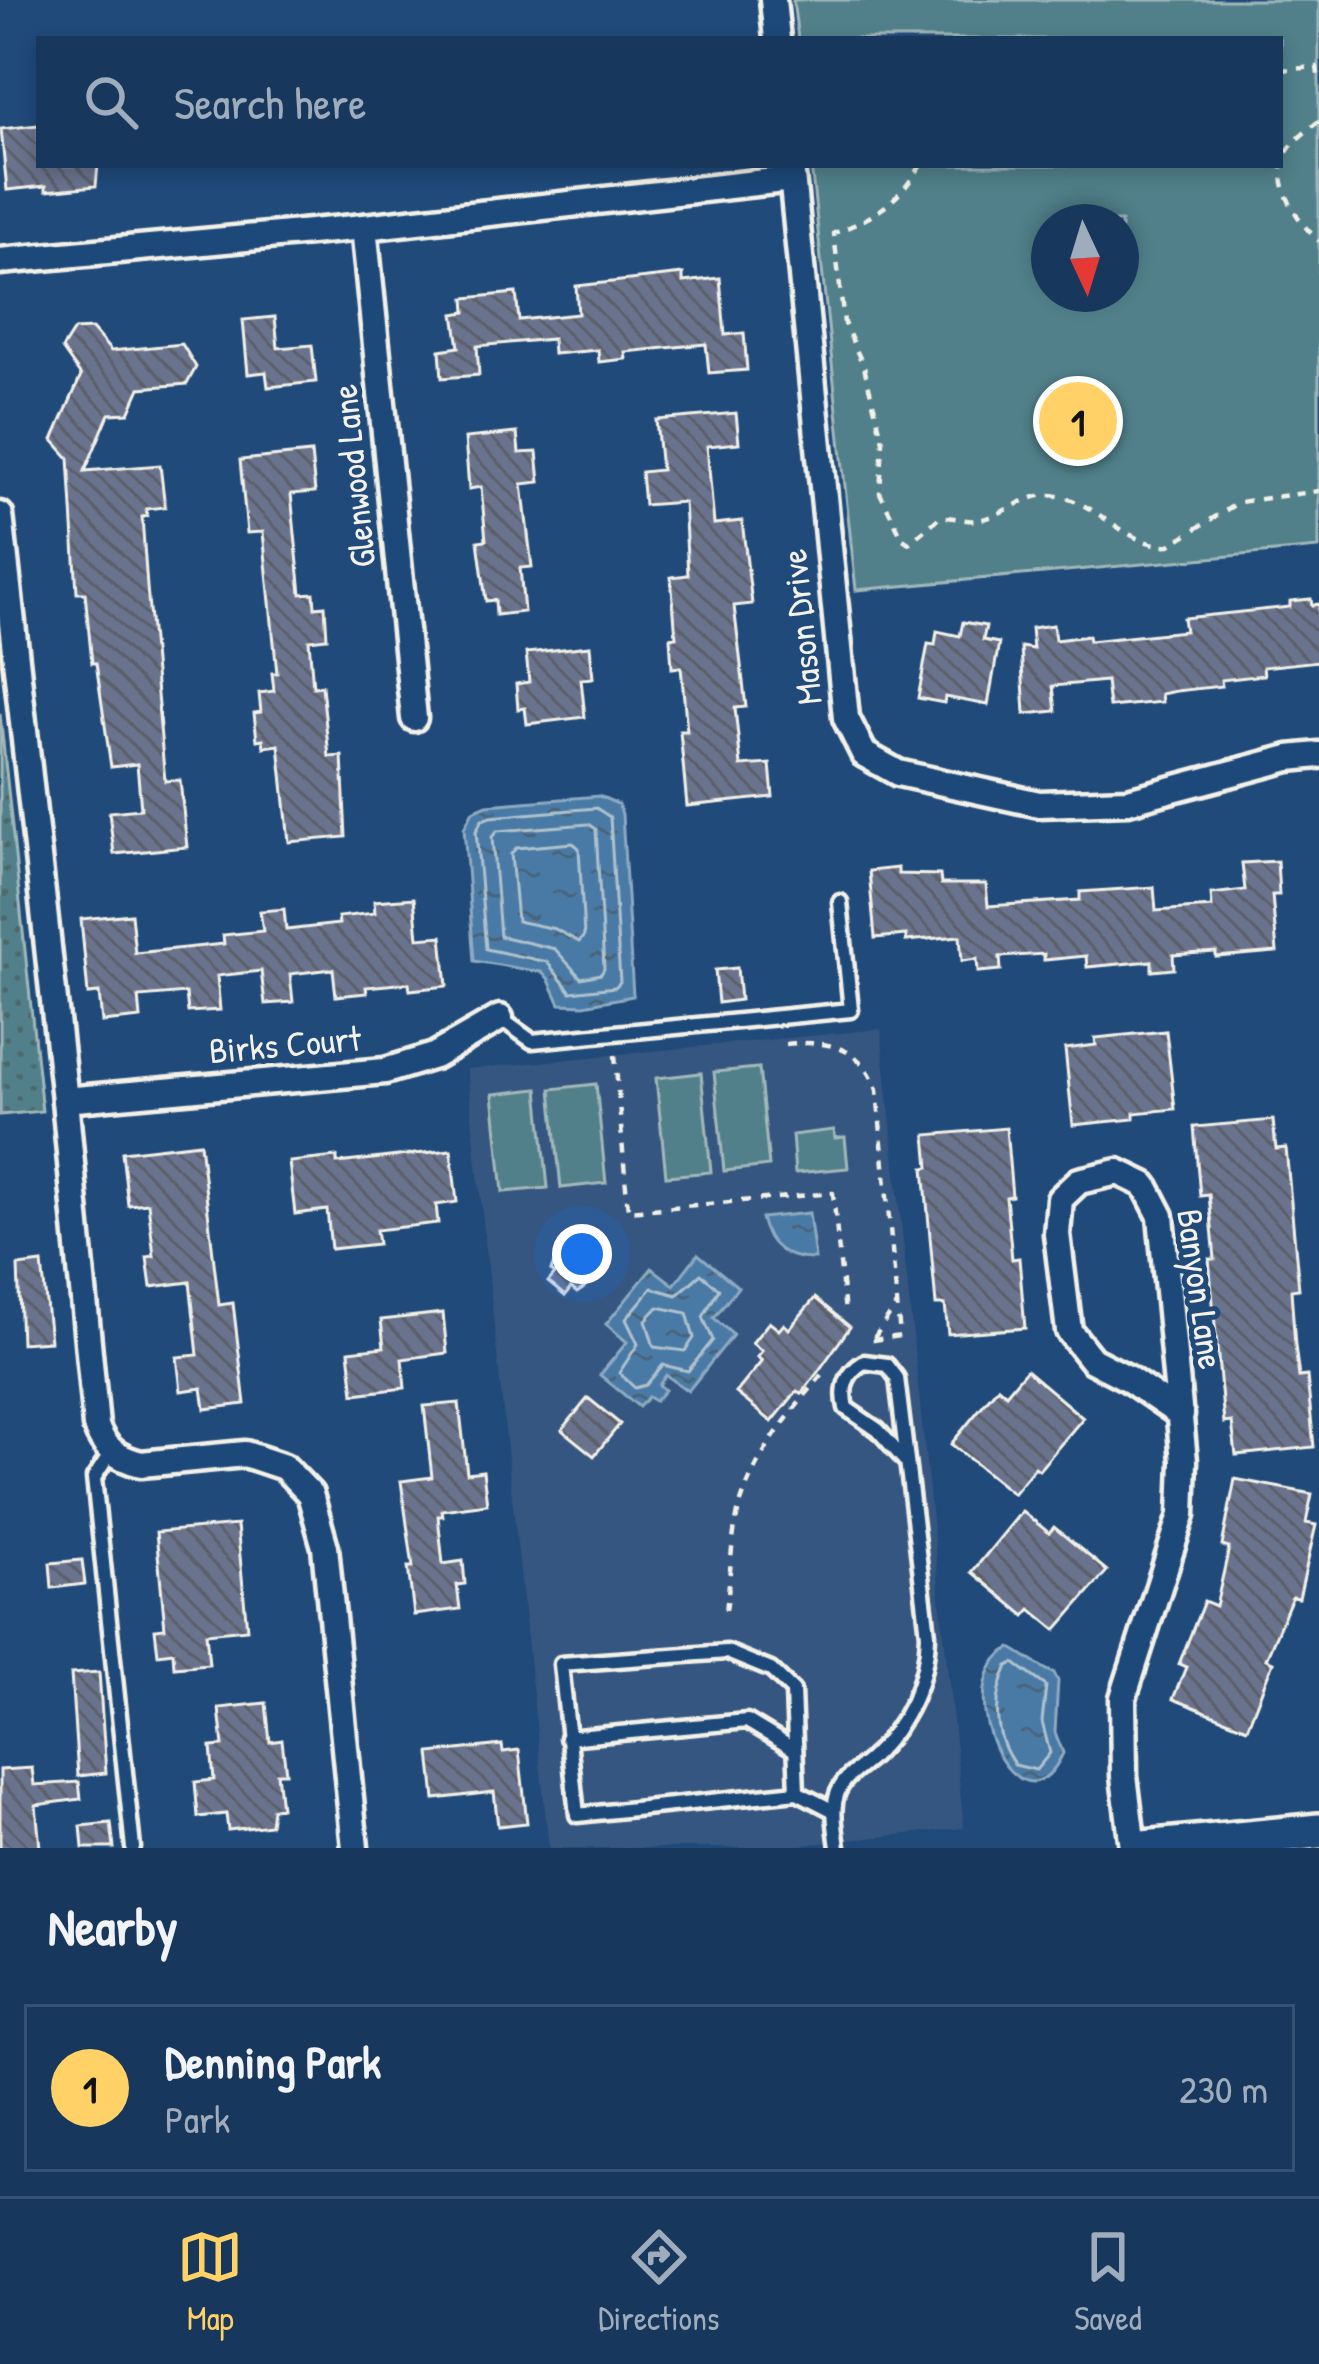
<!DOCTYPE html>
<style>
:root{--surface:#17385c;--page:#244365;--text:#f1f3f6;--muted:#9eacbb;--line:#365272;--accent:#ffd166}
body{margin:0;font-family:"Patrick Hand",sans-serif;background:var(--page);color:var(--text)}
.compass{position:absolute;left:1031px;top:204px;width:108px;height:108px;border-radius:50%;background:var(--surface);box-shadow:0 6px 18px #0003;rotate:176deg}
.you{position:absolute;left:582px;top:1254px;width:42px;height:42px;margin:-30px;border:9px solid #fff;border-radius:50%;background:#1a73e8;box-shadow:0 0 0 18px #1a73e833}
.badge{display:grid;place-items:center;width:78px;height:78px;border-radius:50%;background:var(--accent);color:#111;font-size:39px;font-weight:700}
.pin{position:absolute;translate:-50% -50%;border:6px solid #fff;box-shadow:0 3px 12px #0006}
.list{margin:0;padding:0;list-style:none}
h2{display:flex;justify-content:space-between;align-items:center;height:156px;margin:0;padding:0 48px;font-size:51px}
h2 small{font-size:39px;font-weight:400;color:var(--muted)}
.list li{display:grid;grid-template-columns:78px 1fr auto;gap:36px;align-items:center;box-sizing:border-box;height:168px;margin:0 24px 24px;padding:0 24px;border:3px solid var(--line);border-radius:0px}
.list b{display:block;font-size:45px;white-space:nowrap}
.list p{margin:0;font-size:39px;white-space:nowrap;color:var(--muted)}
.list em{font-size:39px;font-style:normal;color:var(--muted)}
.icon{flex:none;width:66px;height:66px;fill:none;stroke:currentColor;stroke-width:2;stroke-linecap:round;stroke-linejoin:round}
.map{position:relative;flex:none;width:1319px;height:1848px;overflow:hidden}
.search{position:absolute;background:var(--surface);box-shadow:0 6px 18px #0003;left:36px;right:36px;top:36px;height:132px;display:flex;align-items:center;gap:30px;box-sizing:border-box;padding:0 42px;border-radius:0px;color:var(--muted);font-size:45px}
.sheet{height:348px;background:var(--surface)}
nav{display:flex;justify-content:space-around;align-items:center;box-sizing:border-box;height:168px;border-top:3px solid var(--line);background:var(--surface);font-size:33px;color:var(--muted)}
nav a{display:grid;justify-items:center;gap:6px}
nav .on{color:var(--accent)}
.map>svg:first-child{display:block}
</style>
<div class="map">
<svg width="1319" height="1848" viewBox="0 0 1319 1848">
<defs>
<pattern id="grass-dots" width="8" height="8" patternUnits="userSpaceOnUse" patternTransform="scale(3)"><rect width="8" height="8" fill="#51808a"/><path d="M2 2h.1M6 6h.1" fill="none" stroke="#4d676b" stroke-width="1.8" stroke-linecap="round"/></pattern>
<pattern id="water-ripples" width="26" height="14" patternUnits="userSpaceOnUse" patternTransform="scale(3)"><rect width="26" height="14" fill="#487aa5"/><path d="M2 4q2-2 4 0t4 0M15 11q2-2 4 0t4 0" fill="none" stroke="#48647a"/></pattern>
<pattern id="building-back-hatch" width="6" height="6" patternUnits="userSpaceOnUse" patternTransform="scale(3)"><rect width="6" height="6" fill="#6b738d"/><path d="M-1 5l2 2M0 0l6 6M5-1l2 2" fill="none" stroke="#5a5e6a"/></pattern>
</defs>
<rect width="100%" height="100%" fill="#1f4a7a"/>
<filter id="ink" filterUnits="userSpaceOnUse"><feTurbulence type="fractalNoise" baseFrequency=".00833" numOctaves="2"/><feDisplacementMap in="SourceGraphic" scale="24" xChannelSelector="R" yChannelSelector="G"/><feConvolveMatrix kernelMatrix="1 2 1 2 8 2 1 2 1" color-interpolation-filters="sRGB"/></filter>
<g filter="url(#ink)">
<polygon fill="#365680" points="881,1029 964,1828 773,1848 549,1848 467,1069"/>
<polygon fill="url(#grass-dots)" stroke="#a2b8b9" stroke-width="3" points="0,714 42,1111 0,1115"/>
<g fill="#51808a" stroke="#a2b8b9" stroke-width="3" fill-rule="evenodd">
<path d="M 793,0 L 1319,0 L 1319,548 L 856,590 L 811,165 L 1280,165 L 1280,39 L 798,39 ZM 1121,222 L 1121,294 L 1049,294 L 1049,222 Z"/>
<polygon points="759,1068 769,1166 724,1171 714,1072"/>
<polygon points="701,1073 711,1172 666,1176 656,1078"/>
<polygon points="596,1084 606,1183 561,1188 551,1089"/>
<polygon points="538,1089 548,1188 503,1192 493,1094"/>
<polygon points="834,1130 835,1138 845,1137 848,1168 795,1173 792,1135"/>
</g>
<g fill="url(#water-ripples)" stroke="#8daac0" stroke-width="3">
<polygon points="599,796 618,804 622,814 633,996 584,1005 560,1004 548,978 541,972 474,961 464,828 473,811 487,805"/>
<path d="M 809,1213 L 815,1259 C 786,1260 767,1246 761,1218 Z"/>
<polygon points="698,1254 738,1287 714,1318 733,1335 688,1391 666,1375 659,1385 665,1390 655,1401 648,1397 639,1407 600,1375 627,1342 606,1324 652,1268 674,1285"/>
<path d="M 1011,1648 C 1027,1656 1038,1667 1054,1673 L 1058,1681 L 1055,1732 L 1063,1753 C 1019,1848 944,1681 1011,1648 Z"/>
</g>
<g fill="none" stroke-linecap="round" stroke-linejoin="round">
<g stroke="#afc1cd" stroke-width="3">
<polygon points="596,808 610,817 620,982 615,987 571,992 547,962 486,949 476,831 482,820 490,817"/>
<polygon points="589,824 596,829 604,969 601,974 581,978 555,949 500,936 492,837 497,831"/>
<polygon points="573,843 579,848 584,936 579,942 555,929 517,921 511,854 516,848"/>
<polygon points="701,1274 719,1289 703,1317 713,1340 688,1371 663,1365 646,1385 635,1388 619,1373 638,1344 626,1319 652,1288 677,1295"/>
<polygon points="658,1307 687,1313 694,1338 685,1351 654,1347 646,1320"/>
<path d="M 1014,1663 L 1046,1686 L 1042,1722 L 1050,1753 L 1036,1770 L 1015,1765 C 993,1736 993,1698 1008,1666 Z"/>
</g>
</g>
<g fill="url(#building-back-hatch)" stroke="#f4f1e8" stroke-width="3">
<polygon points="39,125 39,165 98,165 96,186 46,191 46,186 7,190 1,129"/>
<polygon points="683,274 683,282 720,278 725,335 744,333 747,370 709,373 706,344 625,352 626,359 599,362 598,350 553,354 552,339 477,346 479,375 442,378 440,350 459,347 454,314 466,312 465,298 516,293 519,320 578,314 576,286"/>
<polygon points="275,317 278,348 312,345 316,382 268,387 266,372 248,374 243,320"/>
<polygon points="92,329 111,351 182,344 196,367 187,384 140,388 129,413 109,414 85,471 160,465 165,507 146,509 147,516 142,517 147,587 165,781 180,780 187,847 114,854 109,812 141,809 137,764 111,767 96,663 92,663 85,593 77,593 69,458 53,440 81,376 62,349 74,330"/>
<polygon points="736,413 739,443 707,446 714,524 742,521 752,604 734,606 746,707 735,708 741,766 770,764 773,797 687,806 680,731 687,731 681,667 672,668 670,638 676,637 671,577 688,575 684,502 644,505 641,472 661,470 656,420"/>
<polygon points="517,433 519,453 537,452 540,482 522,484 532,567 520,568 524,612 496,615 495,600 486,601 478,541 486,540 481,487 469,489 465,438"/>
<polygon points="311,453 315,492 291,494 301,594 314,593 315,607 325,606 327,638 309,640 313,687 322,686 329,757 342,756 346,837 289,842 279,745 264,747 263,739 257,740 254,713 261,712 259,693 274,691 272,673 277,673 263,532 247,533 240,460"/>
<polygon points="1311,599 1312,605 1319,604 1319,661 1263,667 1264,675 1221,680 1222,686 1176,691 1161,694 1162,702 1109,707 1106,681 1053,686 1056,711 1025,714 1021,647 1033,649 1031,628 1053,625 1055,640 1088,636 1089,641 1185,631 1183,618 1290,607 1290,601"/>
<polygon points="963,622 986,626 983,640 999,643 988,705 945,697 944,703 918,698 928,644 935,645 937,631 960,636"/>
<polygon points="590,646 593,678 581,679 585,717 527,724 525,708 518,709 516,684 529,682 526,653"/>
<polygon points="1277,861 1279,895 1272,895 1277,952 1216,957 1216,952 1173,955 1174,969 1152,971 1152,961 1087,967 1086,956 1044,960 1044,954 1000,957 1001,970 978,972 977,959 962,961 960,936 906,941 906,935 875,938 869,871 898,868 898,874 940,875 941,884 986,884 988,906 1080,900 1080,892 1154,887 1156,911 1212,907 1211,894 1245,890 1242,863"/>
<polygon points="414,898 418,938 442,936 447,986 410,990 409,983 366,987 367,993 336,996 333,969 290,974 293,1002 265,1004 261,971 217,976 220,1010 188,1012 186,993 139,997 141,1018 102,1022 99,993 88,994 81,919 131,914 135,953 224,944 223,935 263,931 260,911 284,909 286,930 339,924 338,917 375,913 374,901"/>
<polygon points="737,968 740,1000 718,1003 715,970"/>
<polygon points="1166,1031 1175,1109 1134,1113 1134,1119 1073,1125 1065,1049 1096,1045 1095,1038"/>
<polygon points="1273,1120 1276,1149 1286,1148 1299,1289 1291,1290 1295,1346 1299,1377 1307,1376 1314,1447 1236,1455 1232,1422 1224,1423 1209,1259 1215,1259 1209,1195 1200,1196 1194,1127"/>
<polygon points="1006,1128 1012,1196 1006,1197 1012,1259 1019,1258 1025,1328 948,1334 945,1305 936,1305 924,1168 929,1167 926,1135"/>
<polygon points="200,1143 219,1305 233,1303 245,1404 205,1409 202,1388 181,1391 177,1357 198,1355 190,1282 151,1287 147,1257 154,1256 148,1203 128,1205 122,1152"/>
<polygon points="451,1150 457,1202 436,1205 438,1223 376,1230 378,1244 331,1249 327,1210 295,1214 289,1162 337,1157 337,1163"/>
<polygon points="589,1234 606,1249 599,1256 604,1260 601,1267 583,1289 577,1293 571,1288 565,1296 548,1282 555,1274 551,1271 554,1263 569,1244 571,1246 578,1238 583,1242"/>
<polygon points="42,1263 50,1341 21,1343 18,1266"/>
<polygon points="815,1298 850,1327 802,1394 797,1391 772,1422 736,1393 762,1361 757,1357 762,1351 752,1343 769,1322 779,1330 784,1324 789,1329"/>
<polygon points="443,1313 447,1353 402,1359 405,1388 354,1394 349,1351 384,1347 381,1320"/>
<polygon points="1026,1370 1083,1418 1039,1470 1035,1467 1013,1494 951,1444 998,1387 1006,1394"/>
<polygon points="588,1398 620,1424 594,1456 562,1430"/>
<polygon points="459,1403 467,1473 483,1471 487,1504 442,1510 443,1516 438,1516 443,1564 463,1561 465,1584 457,1585 460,1609 414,1615 408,1567 413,1567 401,1481 432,1477 424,1406"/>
<polygon points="1235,1479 1312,1494 1306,1523 1316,1525 1299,1598 1292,1597 1266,1659 1273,1662 1247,1728 1173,1699 1186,1667 1179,1664 1204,1601 1216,1606 1229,1548 1222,1546"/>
<polygon points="1022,1511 1049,1533 1054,1527 1107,1571 1056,1630 1031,1609 1025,1616 972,1572"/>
<polygon points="237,1525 247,1629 206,1633 209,1664 174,1667 173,1652 158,1654 155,1629 165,1628 156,1532"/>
<polygon points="82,1560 85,1584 52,1588 50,1563"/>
<polygon points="99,1672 106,1773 78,1776 71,1674"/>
<polygon points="266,1703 270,1742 282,1740 286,1773 277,1773 281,1808 272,1809 270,1825 228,1830 226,1814 198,1817 195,1782 214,1780 211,1747 223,1746 219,1708"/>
<polygon points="502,1745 503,1752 519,1750 527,1823 498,1826 494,1792 435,1799 430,1753"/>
<polygon points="32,1768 34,1785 79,1782 81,1799 36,1805 40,1848 0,1848 0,1770"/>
<polygon points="111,1823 114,1848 83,1848 81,1826"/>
</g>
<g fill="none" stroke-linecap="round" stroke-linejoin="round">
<g stroke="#f4f1e8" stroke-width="21">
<g id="service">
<polyline points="500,1018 532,1041 851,1010 840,902"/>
<polyline points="111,1452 94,1478 133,1848"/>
<polyline points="567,1738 747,1721 795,1750"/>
<polyline points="797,1792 793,1691 771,1670 727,1652 561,1664 577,1815 797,1792 834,1811"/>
<path d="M 838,1848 C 836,1830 831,1809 838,1792 C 845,1776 858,1770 870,1759 C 906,1725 927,1683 928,1634 L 897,1378 L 887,1365 L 864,1362 C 846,1373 841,1387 846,1408 L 878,1430 L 907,1463"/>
</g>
</g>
<g stroke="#f4f1e8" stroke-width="33">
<g id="minor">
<polyline points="773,0 777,39"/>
<polyline points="791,165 846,718 864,754 898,773 1039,804 1128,801 1289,758 1319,755"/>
<polyline points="364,227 414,718"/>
<polyline points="0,261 364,227 792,179"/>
<path d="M 0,515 L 65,1100 L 96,1426 C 104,1449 118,1458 141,1464 L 245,1454 L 284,1467 L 310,1494 L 325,1547 L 355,1848"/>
<polyline points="65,1100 385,1071 434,1056 500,1018"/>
<polyline points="1133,1848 1124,1776 1123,1698 1182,1515 1184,1461 1161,1216 1145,1185 1118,1172 1079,1181 1060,1199 1057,1234 1069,1331 1092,1360 1127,1378 1181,1415"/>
</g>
</g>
<g stroke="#f4f1e8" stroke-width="42">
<polyline id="secondary" points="1144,1848 1319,1831"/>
</g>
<g stroke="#f4f1e8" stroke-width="4.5" stroke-dasharray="9 9" stroke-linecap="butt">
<polyline points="1280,70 1317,67 1319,82"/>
<path d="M 1319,121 C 1307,131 1292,141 1285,156 C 1273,184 1298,223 1319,241"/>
<path d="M 921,165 C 899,201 873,219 834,233 L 844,323 L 864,367 L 883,441 L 880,493 L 903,539 L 909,543 L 940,517 C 953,516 966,522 978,520 C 1006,515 1029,490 1058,496 C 1098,503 1128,548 1170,545 L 1239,502 L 1319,491"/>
<path d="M 786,1044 C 827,1040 862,1046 877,1090 L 900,1336 L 867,1341"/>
<polyline points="615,1055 628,1211 833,1193 845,1313"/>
<polyline points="874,1338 897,1304"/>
<path d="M 726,1610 C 731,1576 730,1542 739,1509 C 755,1453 792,1411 828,1368"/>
</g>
<use href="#service" stroke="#1f4a7a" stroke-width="12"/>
<use href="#minor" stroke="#1f4a7a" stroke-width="24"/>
<use href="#secondary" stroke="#1f4a7a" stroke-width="33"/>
</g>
</g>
<g text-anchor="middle" stroke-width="10" stroke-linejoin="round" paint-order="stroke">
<g font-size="36" fill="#f4f1e8" stroke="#1f4a7a">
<text transform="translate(353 476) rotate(-96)" y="13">Glenwood Lane</text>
<text transform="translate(801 627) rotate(-96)" y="13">Mason Drive</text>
<text transform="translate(285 1044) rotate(-5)" y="13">Birks Court</text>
<text transform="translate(1201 1289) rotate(82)" y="13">Banyon Lane</text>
</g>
</g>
</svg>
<svg class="compass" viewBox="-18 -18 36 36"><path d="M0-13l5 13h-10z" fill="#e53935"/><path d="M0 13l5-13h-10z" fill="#9eacbb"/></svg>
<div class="you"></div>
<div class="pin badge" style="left:1078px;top:421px">1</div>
<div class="search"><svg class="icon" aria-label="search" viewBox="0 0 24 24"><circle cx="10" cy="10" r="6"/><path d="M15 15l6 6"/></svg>Search here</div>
</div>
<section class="sheet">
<h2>Nearby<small></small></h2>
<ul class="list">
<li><span class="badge">1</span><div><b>Denning Park</b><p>Park</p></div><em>230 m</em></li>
</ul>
</section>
<nav>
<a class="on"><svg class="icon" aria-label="map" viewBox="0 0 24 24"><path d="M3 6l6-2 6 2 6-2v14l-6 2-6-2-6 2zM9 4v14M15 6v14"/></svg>Map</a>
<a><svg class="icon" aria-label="directions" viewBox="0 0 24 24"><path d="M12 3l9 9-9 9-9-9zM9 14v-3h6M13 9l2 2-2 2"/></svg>Directions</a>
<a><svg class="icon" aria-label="saved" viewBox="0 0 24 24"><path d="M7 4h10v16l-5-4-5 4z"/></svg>Saved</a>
</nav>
